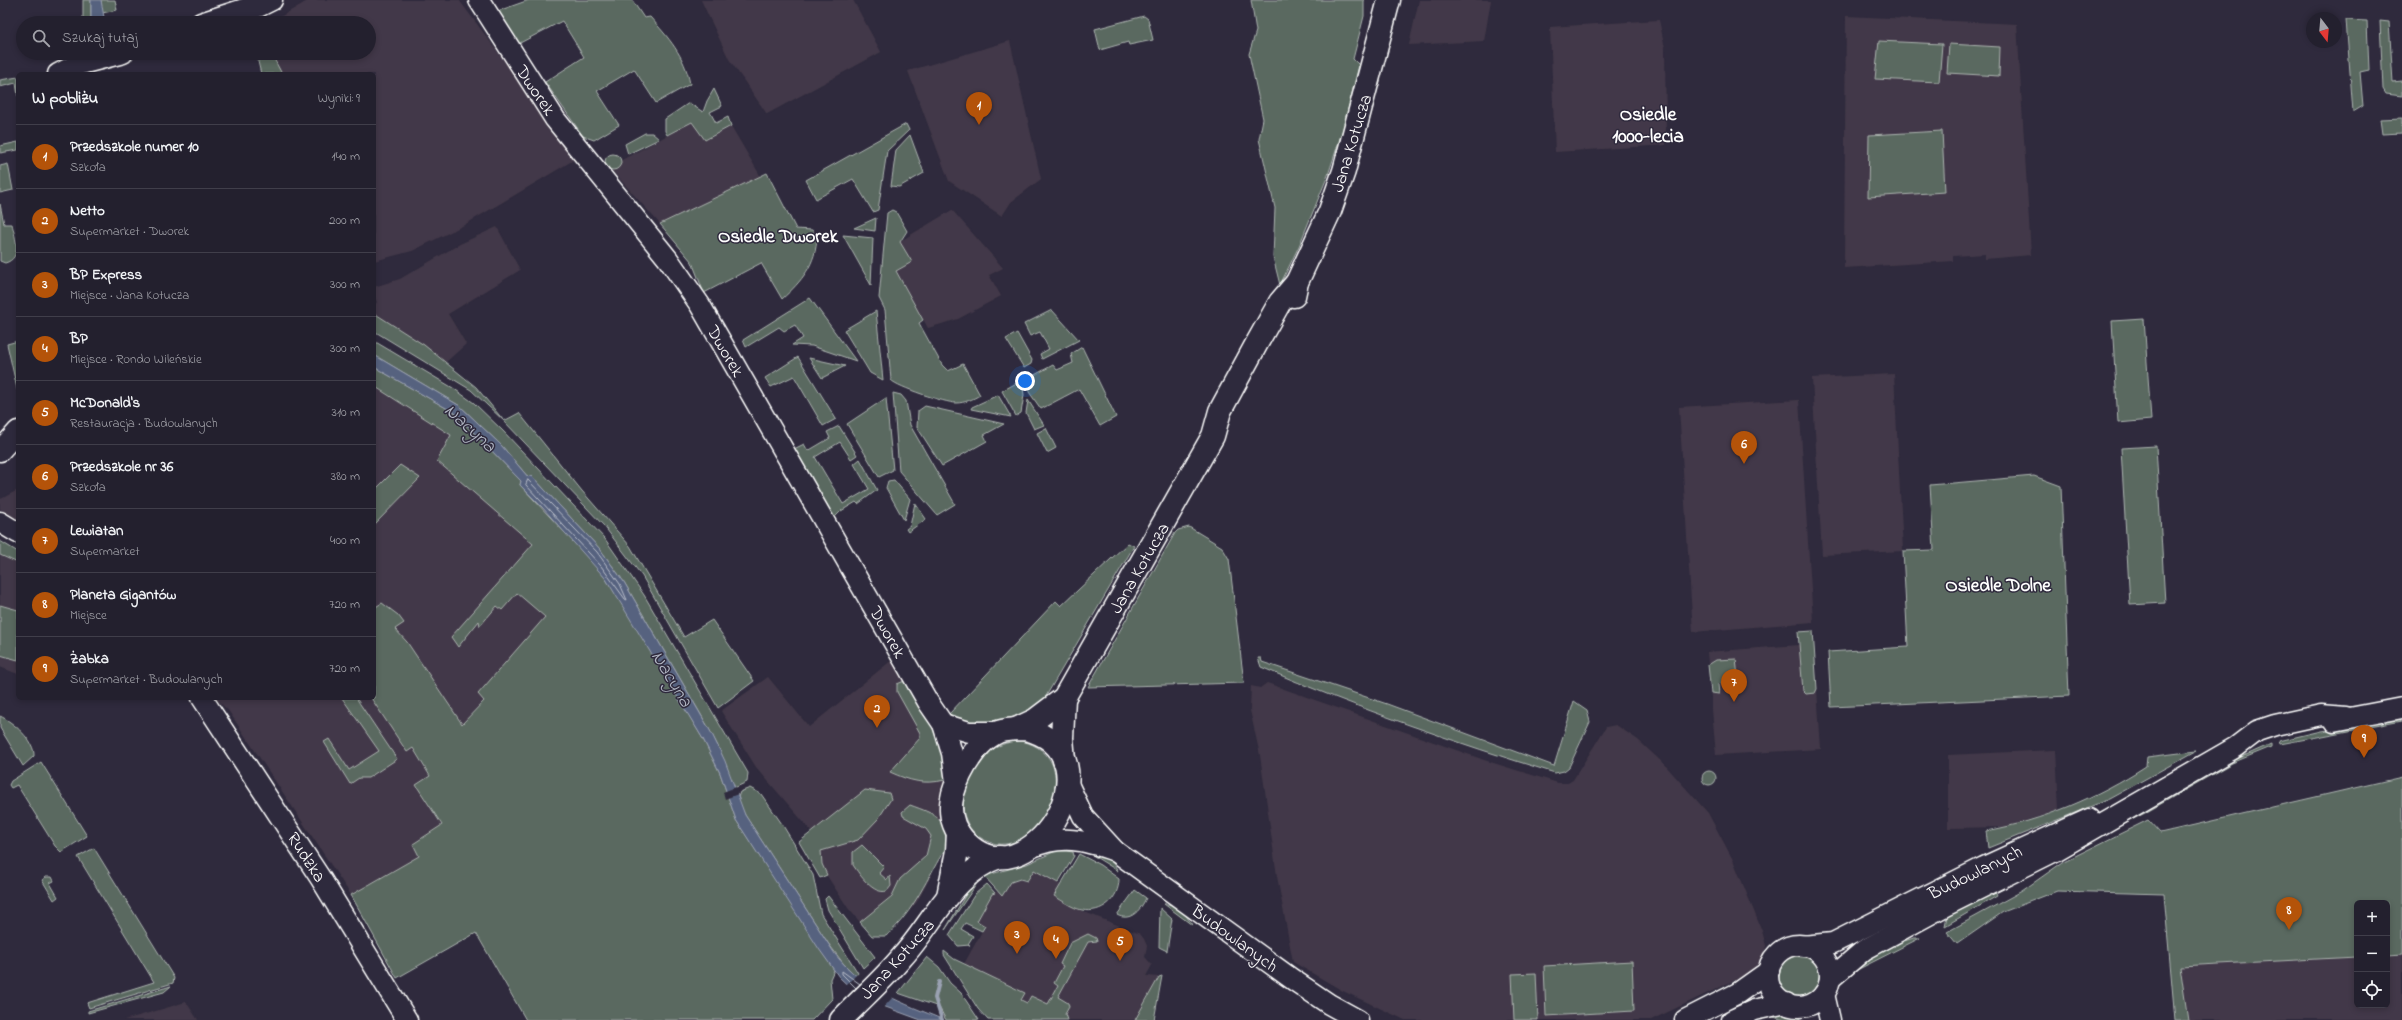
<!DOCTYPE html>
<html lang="pl">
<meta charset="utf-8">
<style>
:root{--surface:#23202e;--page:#2b2836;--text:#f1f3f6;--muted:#a3a3aa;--line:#403e4a;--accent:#b45309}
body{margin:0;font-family:"Indie Flower",sans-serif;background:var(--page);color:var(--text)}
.controls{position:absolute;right:12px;bottom:12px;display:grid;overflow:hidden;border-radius:6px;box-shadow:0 2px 6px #0003}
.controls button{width:36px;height:36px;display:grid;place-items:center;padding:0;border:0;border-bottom:1px solid var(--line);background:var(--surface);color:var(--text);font:20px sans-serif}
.compass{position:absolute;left:2306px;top:12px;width:36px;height:36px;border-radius:50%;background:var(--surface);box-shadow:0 2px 6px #0003;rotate:164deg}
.you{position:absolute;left:1025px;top:381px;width:14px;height:14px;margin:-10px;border:3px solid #fff;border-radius:50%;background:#1a73e8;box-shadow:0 0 0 6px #1a73e833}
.badge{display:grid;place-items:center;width:26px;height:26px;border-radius:50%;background:var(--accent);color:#fff;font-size:13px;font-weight:700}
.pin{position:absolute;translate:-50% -33px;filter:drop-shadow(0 1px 2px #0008)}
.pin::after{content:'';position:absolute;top:21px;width:14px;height:12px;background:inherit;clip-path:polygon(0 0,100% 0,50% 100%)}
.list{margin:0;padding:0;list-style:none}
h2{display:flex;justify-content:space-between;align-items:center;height:52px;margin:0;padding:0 16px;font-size:17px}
h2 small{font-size:13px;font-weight:400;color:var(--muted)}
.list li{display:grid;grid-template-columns:26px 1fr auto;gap:12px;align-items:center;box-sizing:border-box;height:64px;padding:0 16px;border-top:1px solid var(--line)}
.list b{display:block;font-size:15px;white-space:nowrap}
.list p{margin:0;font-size:13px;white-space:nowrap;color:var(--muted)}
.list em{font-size:13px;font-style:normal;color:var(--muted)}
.icon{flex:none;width:22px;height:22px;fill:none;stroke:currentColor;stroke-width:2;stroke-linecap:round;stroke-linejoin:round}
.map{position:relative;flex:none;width:2402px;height:1020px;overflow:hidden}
.search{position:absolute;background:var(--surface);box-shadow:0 2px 6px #0003;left:16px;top:16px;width:360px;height:44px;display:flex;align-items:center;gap:10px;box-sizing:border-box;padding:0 14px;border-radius:22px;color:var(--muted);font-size:15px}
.panel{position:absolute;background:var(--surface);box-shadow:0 2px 6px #0003;left:16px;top:72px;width:360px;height:628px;border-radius:6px}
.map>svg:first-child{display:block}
</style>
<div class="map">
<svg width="2402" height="1020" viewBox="0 0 2402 1020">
<rect width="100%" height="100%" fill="#2f2a3d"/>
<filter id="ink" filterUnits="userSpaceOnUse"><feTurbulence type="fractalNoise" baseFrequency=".025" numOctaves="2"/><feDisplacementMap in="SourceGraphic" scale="8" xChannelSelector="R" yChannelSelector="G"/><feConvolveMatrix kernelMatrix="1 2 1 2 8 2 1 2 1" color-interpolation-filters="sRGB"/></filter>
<g filter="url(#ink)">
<g fill="#433948">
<polygon points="309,0 459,0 577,158 464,225 412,251 374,261 374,74 273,74 265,53 369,53 369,23 270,23"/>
<polygon points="701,0 853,0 881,52 767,114 729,59"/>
<polygon points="1419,0 1491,0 1484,41 1409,45"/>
<polygon points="1846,16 2017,24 2031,255 1985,259 1985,254 1953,256 1953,261 1844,268"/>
<polygon points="1659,20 1665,48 1666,145 1555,152 1550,27"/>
<polygon points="1010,41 1041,179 1011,202 1002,216 949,181 908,71"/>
<polygon points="692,122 705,140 731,126 761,177 660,224 609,167"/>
<polygon points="952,210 1003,268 989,275 1001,296 958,319 928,328 896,271 912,262 899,242"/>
<polygon points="497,227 520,270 448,314 466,344 446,362 374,313 374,306 377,302 374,296 374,287 400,279 460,244"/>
<polygon points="1894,374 1903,551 1822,555 1812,378"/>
<polygon points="374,386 451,435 534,544 561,623 461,725 407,642 374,629"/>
<polygon points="1799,400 1813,622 1693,632 1679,407"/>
<polygon points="18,490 18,521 0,509 0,497 1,499"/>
<polygon points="0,555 18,563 18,674 0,667"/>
<polygon points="1813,631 1821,749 1716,755 1707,652 1799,645 1798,632"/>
<polygon points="892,660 935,717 952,777 932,874 917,902 886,936 872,936 848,908 816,859 819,840 756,767 721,711 768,677 809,727"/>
<polygon points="1267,683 1487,761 1558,783 1568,783 1573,780 1606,727 1616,725 1638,740 1664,764 1708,813 1733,860 1762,931 1766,946 1761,961 1748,974 1651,1020 1405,1020 1343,991 1293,962 1277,876 1260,755 1250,710 1251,686 1260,688"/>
<polygon points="374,687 430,776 416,785 442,825 413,844 419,856 351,895 228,710 214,698 374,698"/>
<polygon points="2056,750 2059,810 2007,827 1948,828 1948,755"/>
<polygon points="1034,870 1061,885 1055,896 1077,909 1140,934 1144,939 1147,946 1145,957 1152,965 1146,976 1159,977 1135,1020 1067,1020 1065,1014 1032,996 1027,1003 1021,1000 1025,993 964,964 985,926 977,921 992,893 997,892 1002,895 1011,882 1020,879 1027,881"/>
<polygon points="2402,954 2402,1020 2188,1020 2180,966 2357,957 2357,1005 2387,1005 2387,955"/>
<polygon points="186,1002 198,1020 124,1020 149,1013"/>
</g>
<g fill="#5a6960" stroke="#acb4b0">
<rect x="83" y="0" width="8" height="23"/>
<polygon points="101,0 115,0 117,10 102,13"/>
<path d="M 529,0 L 632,0 L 644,18 L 650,17 C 668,37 685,56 690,84 L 656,103 L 634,69 L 597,91 L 619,125 L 594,140 L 583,136 L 545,82 L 584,57 L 562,21 L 518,44 L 498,11 Z"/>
<polygon points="1251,0 1364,0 1364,16 1353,59 1359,65 1344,126 1328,175 1299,246 1280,285 1273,257 1275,208 1259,139 1263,119 1249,54 1256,31"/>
<polygon points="1144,16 1148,19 1153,40 1129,45 1128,42 1100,50 1095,29"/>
<polygon points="2346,20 2367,21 2369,70 2360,72 2363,106 2353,112"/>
<polygon points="2380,21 2389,22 2393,82 2402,81 2402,96 2386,94 2383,89"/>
<polygon points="1879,41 1942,44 1939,82 1875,79"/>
<polygon points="1949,44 2000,47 1999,76 1947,73"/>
<polygon points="256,53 271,53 282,74 261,74"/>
<polygon points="18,77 18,96 16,83 0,87 0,80"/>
<polygon points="714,89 722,106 710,112 716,123 728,117 731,126 705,140 692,122 667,135 665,131 665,119 689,103 703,112 707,101"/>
<polygon points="2402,118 2402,133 2382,134 2380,119"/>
<polygon points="906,124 909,130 887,151 878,210 873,212 853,179 816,199 806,180"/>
<polygon points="1942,131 1945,192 1868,197 1869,135"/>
<polygon points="645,133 652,133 659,139 628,154 625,144"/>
<polygon points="910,135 924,173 899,187 891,186 896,150"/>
<polygon points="18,142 18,150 0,153 0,146"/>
<circle cx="613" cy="162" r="8"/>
<polygon points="8,164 13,190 0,193 0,166"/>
<path d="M 767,173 L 796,229 L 812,230 L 817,237 C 816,264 802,281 782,299 L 761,263 L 704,293 L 692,262 L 660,224 Z"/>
<path d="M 0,204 L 4,224 L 12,224 C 15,238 23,258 5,263 L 0,261 Z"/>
<path d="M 892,210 L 896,212 L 907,231 L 900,242 L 912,262 L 896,271 L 923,320 L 919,323 L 942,365 L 948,371 L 963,364 L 980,395 C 973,399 965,403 956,403 C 946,403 897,387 891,380 L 885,310 L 879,298 L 887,213 Z"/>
<polygon points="876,218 875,231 854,228"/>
<polygon points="843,235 873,238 871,285"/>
<polygon points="810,298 856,361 812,346 792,345 803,338 795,325 784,331 779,327 746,347 743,340"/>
<polygon points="1052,310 1079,340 1042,359 1040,354 1049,349 1040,332 1030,336 1024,324"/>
<polygon points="876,311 883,380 870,373 844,330"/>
<polygon points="374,313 424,345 476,387 504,421 519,413 582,491 630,546 684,637 712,620 754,681 718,708 642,576 604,526 504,421 471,390 374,331"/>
<polygon points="2144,319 2151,420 2118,423 2112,321"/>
<polygon points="1017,333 1032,360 1031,364 1024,368 1006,339"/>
<polygon points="18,341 18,393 7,344"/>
<polygon points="374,341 453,388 474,403 503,431 605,539 644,595 748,773 747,782 734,788 720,750 707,725 624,582 600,549 531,475 528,477 501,445 460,406 374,355"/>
<polygon points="1082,347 1116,417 1100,426 1079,389 1041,409 1029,392 1027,379 1053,365 1057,370 1073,363 1071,354"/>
<polygon points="798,357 836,419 823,426 794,376 771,387 765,378"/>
<polygon points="809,358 845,366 822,378"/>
<polygon points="374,367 455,413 521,481 520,485 598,568 623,604 703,739 720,773 736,820 834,970 830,979 832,999 812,1020 526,1020 476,933 397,978 351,895 419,856 413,844 442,825 416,785 430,776 413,748 407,752 371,698 374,698 374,608 382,603 398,615 404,623 395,629 407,642 462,724 484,701 478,694 545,617 517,593 502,610 497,606 480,626 479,621 458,647 451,637 533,544 437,461 451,435 374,386"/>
<polygon points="1022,380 1024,395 1021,413 1016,416 1002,391"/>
<polygon points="893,393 901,395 906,401 910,425 955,504 937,515 899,471"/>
<polygon points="998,395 1011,417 971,409 972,407"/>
<polygon points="886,398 893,470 879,477 847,424"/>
<polygon points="1028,400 1044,425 1034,429 1026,413"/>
<polygon points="925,406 1004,424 984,435 987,441 942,466 917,427 918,411"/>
<polygon points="839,426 857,455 851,459 840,442 815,457 843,504 869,489 854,464 860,459 877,490 858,504 856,502 841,511 833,519 794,449 804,444 808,451 830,438 827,432"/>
<polygon points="1046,428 1056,448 1047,453 1037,433"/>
<polygon points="2156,446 2165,603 2130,605 2121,448"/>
<polygon points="400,465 420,478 374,525 374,491"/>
<polygon points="2034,476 2061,486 2069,696 1831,707 1828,652 1908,647 1903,551 1934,550 1930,485"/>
<polygon points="894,480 910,499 904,520 886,488 888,481"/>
<polygon points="915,503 926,519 908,532 906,529 910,526"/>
<polygon points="1189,527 1222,547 1229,559 1244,683 1088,687 1175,533 1178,530"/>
<polygon points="0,541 18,552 18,563 0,555"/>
<path d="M 1128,543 L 1134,546 L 1042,703 C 1028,715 990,725 973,723 C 964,722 957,718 949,714 L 1056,601 L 1061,606 Z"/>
<polygon points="0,605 18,610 18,660 0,655"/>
<polygon points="1813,631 1817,689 1815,693 1806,694 1803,691 1798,632"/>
<path d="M 1258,658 L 1261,658 L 1262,662 L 1387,704 L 1554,766 L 1574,701 L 1587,710 L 1590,722 L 1569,767 L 1564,771 L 1555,773 C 1456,743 1357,708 1261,667 Z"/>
<polygon points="1736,659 1738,677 1727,678 1727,682 1718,684 1719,694 1711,693 1708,665 1716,660"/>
<path d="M 907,680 L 942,742 L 945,780 C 924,785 910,781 890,772 L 920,738 L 920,733 L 897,692 L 897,684 Z"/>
<polygon points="342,698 356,698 397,759 368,778 359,778 350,784 324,742 329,739 349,770 379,751"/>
<path d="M 0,716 C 13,722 35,741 34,756 L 23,766 L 0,728 Z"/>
<polygon points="2398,719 2402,721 2280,744 2279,741 2321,731"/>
<path d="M 1021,741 C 1093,757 1037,864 987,841 C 977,837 970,830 966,820 C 956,799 975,763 992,750 C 1001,744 1010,741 1021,741 Z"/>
<polygon points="2271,744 2271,747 2232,763 2145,813 2069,852 2219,767"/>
<path d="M 2196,751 L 2109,799 L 1988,848 L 1986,831 C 2042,821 2098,797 2146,766 L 2147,757 Z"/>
<polygon points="41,762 87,836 61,852 55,846 17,785 11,788 9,785 11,781"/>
<circle cx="1709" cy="778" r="7"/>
<polygon points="2402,777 2402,954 2387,955 2387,903 2357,903 2357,957 2180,966 2188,1020 2175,1020 2164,894 2057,891 2003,912 1957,944 1947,932 2022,891 2063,862 2148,820 2160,833"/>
<polygon points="750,788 761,794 782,824 813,875 821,914 858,973 856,976 843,963 828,943 745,815 737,800 740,792"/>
<polygon points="865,790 889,793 891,799 878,819 858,840 821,851 822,864 827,875 820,878 799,842"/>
<path d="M 910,805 C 937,815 944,816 947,846 C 927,877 915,911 886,936 L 872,936 L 860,922 L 892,896 L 900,879 L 926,856 L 931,836 L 926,829 L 903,816 L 902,812 Z"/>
<path d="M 862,845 L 884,867 L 879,873 L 887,880 L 890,876 L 891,886 L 887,891 C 873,895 860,875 853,865 L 853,852 Z"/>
<polygon points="94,848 174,978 173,983 89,1008 87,1003 154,982 78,857"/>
<polygon points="1058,850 1073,852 1074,856 1058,883 1034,870 1027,881 1020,879 1011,882 1002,896 984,876 1027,864"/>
<polygon points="1099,852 1111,860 1118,871 1089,853"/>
<path d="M 1079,854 L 1100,865 L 1119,879 C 1119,899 1102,914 1082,910 C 1072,908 1063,901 1054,896 Z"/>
<polygon points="46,877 52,877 54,881 50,883 58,897 54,900 42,880"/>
<polygon points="978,879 978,882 945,930 968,891"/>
<polygon points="987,884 995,893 992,894 977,921 985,926 982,931 965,923 961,929 973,936 968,944 970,945 958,946 949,935 975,894"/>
<path d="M 1135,890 L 1146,898 C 1141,909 1132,921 1119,916 L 1117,915 Z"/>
<polygon points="1994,890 1997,896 1945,926 1947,916"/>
<polygon points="828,896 875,957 863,968 828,910 825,899"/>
<path d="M 1164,904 C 1176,903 1187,915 1192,925 Z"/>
<polygon points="1160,908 1172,919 1167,951 1159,947"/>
<polygon points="1088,934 1096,938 1097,941 1088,942 1058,997 1068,1003 1069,1007 1065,1014 1067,1020 988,1020 978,1009 944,955 944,951 954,959 1025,993 1021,1000 1027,1003 1031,996 1048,1004 1058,986 1054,983 1063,966 1060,964 1070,943"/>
<polygon points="1914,938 1920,938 1857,970 1855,965 1904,941"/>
<circle cx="1800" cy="976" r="21"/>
<polygon points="927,957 939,967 950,983 961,993 979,1020 946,1020 939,1007 898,993"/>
<polygon points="1632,961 1634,1011 1546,1016 1544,966"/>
<polygon points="1536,973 1538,1020 1514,1020 1512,974"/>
<polygon points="1162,976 1154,1020 1135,1020 1159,977"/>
<polygon points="171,986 164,992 88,1013 88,1011"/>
<polygon points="1784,1013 1796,1016 1803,1020 1784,1020 1770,1016"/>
</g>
<g fill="#56627f" stroke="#9aa1b2">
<polygon points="91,0 101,0 105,23 91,23"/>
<path d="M 374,355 L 460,406 L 501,445 L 528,477 L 531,475 L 600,549 L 624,582 L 712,734 L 725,761 L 745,815 L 835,954 C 863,990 903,1003 944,1020 L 921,1020 L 872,1002 L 856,993 L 839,977 L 819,949 L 736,820 L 720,773 L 703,739 L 606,579 L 542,507 L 520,485 L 521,481 L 455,413 L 374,367 Z"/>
</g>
<g fill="#2f2a3d">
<polygon points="91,53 117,53 121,74 94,74"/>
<polygon points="736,787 738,794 725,799 723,792"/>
<polygon points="857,974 878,990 893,997 883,1008 855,994 845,986"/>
</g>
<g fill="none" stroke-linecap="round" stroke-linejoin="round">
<g stroke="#bbc0cc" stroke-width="1">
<polygon points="528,480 597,552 620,584 627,600 625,599 601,566 526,485"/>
<polyline points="856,988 842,974 842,971 860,984"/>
</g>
<polyline stroke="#9aa1b2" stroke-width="4" points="939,982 935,998 942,1020"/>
<g stroke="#fff" stroke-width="23">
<g id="secondary">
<polyline points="479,0 555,119 668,259 700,305 928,702 943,724 952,753 956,782"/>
<polyline points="201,23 244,9 258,7 272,0"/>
<polyline points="58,74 73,66 123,53"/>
<polyline points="0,451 18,431"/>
<polyline points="0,522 18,533"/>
<polyline points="202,698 321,879 407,1020"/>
<polyline points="2334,721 2402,708"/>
<polyline points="943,724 969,732 998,732"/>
<polyline points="1068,784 1083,816 1115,851 1292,979 1329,1004 1358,1020"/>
<path d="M 1030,848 C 1062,834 1084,840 1115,851"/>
<circle cx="1799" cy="976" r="31"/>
<polyline points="1803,946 1833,943 1984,867 2089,819"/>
<polyline points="1830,979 1864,950 1947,905 2055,851 2236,747 2257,731 2275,725 2321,715 2346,717"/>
<polyline points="1824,994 1830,1020"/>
<polyline points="1685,1020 1738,993 1769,971"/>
<polyline points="1732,1020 1754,1010 1786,1003"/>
</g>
</g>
<g stroke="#fff" stroke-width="25">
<g id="primary">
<polyline points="1294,296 1297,282 1330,211 1344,171 1389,0"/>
<polyline points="1064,698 1062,738 1064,760"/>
<polyline points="1016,729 1035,720 1064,698 1213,436 1220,411 1257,343 1280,302 1297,282"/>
<path d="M 1025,729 C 1125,752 1026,911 963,839 C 942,815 952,788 966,764 C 975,750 983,739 998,732 C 1006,729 1016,729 1025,729 Z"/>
<polyline points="948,896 957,851 958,832"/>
<path d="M 841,1020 C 862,998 884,979 903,956 C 933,923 954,872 999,857"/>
</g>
</g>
<use href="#secondary" stroke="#2f2a3d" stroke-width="20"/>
<use href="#primary" stroke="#2f2a3d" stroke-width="22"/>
</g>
</g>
<g text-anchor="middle" stroke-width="3" stroke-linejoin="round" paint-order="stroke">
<g font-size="18" fill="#fff" stroke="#2f2a3d">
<text transform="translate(536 90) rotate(56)" y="6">Dworek</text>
<text transform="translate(1351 143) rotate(-73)" y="6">Jana Kotucza</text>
<text transform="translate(726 351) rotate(60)" y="6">Dworek</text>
<text transform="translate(1139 568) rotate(-60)" y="6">Jana Kotucza</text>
<text transform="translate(888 632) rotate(61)" y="6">Dworek</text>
<text transform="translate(307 857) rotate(57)" y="6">Rudzka</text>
<text transform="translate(1975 872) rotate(-26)" y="6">Budowlanych</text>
<text transform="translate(1235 938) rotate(36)" y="6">Budowlanych</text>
<text transform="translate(897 959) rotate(-48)" y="6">Jana Kotucza</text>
</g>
<g font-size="19" font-weight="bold" fill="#fff" stroke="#2f2a3d">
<text x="1648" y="120">Osiedle<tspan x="1648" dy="22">1000-lecia</tspan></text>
<text x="778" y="242">Osiedle Dworek</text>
<text x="1998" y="591">Osiedle Dolne</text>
</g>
<g font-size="19" font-style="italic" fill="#b3b8c5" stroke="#2f2a3d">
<text transform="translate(471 427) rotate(42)" y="7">Nacyna</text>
<text transform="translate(673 678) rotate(59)" y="7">Nacyna</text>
</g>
</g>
</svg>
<div class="controls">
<button>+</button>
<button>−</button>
<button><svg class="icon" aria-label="locate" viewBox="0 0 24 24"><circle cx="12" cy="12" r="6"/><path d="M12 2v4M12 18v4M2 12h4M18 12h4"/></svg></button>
</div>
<svg class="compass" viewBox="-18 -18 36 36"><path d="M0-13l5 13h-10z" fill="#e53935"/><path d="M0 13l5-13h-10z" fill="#a3a3aa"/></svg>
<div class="you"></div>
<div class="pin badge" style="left:979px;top:125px">1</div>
<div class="pin badge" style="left:877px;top:728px">2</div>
<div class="pin badge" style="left:1017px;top:954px">3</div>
<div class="pin badge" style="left:1056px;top:959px">4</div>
<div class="pin badge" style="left:1120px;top:961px">5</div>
<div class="pin badge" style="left:1744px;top:464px">6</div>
<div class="pin badge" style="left:1734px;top:702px">7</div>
<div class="pin badge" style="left:2289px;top:930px">8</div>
<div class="pin badge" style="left:2364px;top:758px">9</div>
<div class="search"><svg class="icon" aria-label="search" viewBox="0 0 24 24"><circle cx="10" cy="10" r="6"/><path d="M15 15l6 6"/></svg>Szukaj tutaj</div>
<section class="panel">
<h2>W pobliżu<small>Wyniki: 9</small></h2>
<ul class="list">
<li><span class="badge">1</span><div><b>Przedszkole numer 10</b><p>Szkoła</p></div><em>140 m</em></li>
<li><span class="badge">2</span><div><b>Netto</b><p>Supermarket · Dworek</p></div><em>200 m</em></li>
<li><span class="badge">3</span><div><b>BP Express</b><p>Miejsce · Jana Kotucza</p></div><em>300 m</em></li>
<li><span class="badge">4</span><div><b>BP</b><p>Miejsce · Rondo Wileńskie</p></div><em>300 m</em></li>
<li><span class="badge">5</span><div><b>McDonald's</b><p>Restauracja · Budowlanych</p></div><em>310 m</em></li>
<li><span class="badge">6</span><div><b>Przedszkole nr 36</b><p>Szkoła</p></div><em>380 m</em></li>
<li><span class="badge">7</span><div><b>Lewiatan</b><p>Supermarket</p></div><em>400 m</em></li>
<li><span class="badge">8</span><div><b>Planeta Gigantów</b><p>Miejsce</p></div><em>720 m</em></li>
<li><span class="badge">9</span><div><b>Żabka</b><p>Supermarket · Budowlanych</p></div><em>720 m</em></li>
</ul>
</section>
</div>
